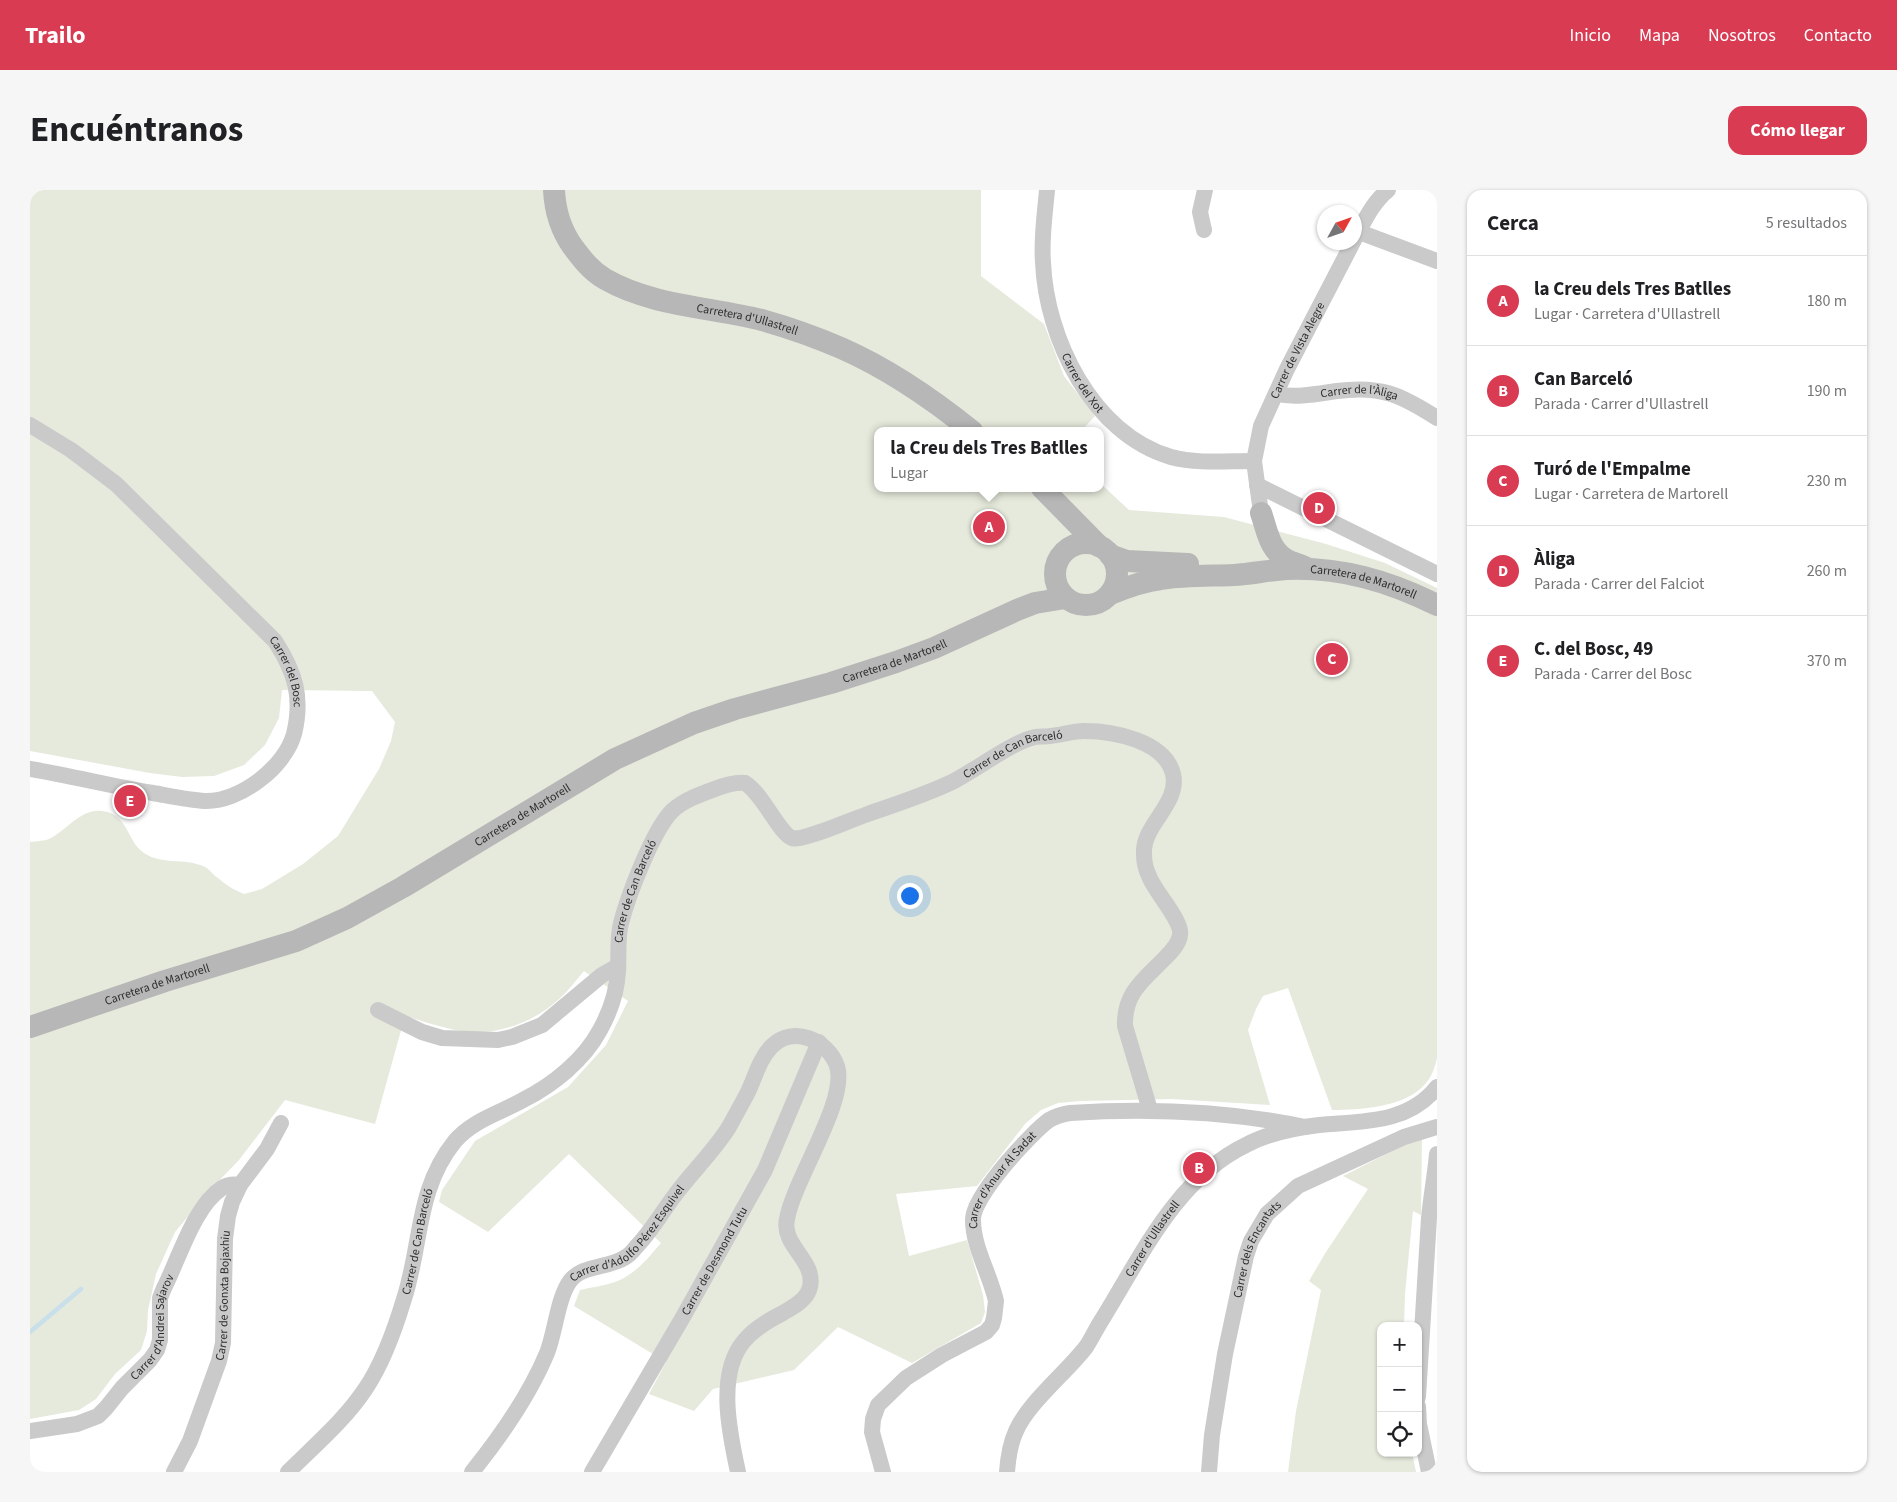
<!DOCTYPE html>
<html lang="es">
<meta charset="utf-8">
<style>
:root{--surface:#fff;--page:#f6f6f6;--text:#202124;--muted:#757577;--line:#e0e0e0;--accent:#d93b53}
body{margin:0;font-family:"Source Sans 3",sans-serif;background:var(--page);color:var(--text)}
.controls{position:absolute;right:15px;bottom:15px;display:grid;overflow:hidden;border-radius:10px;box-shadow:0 1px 4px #0004}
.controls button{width:45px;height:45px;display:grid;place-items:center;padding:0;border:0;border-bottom:1px solid var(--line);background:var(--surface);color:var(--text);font:25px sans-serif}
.compass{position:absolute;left:1287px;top:15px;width:45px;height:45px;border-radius:50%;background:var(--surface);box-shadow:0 1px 4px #0004;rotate:50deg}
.you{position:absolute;left:879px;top:705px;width:18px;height:18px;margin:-12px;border:4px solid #fff;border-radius:50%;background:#1a73e8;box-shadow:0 0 0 8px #1a73e833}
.badge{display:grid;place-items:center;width:32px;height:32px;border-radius:50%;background:var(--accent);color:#fff;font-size:16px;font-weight:700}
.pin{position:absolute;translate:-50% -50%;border:2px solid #fff;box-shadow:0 1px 5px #0006}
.popup{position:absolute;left:844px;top:237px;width:230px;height:65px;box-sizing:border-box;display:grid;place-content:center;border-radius:10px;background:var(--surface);filter:drop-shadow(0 1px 4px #0005);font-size:16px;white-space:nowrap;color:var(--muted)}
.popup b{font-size:19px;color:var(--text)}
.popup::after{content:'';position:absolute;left:50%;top:100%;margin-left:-10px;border:10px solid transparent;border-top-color:var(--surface)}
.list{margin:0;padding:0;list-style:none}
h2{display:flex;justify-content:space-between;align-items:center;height:65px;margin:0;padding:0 20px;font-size:21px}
h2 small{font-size:16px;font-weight:400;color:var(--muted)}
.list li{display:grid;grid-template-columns:32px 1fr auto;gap:15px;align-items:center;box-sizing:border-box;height:90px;padding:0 20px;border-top:1px solid var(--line)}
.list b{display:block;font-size:19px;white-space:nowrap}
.list p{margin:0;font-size:16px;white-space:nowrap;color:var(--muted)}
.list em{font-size:16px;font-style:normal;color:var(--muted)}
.icon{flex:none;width:28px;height:28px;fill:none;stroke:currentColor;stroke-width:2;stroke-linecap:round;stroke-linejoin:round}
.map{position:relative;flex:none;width:1407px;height:1282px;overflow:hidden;border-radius:15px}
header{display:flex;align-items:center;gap:30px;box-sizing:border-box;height:70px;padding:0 25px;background:var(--accent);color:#fff}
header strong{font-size:24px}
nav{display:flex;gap:28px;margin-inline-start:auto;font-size:18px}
.intro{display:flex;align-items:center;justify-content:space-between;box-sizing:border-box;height:120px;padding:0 30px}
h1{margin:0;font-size:35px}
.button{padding:12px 22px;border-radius:15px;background:var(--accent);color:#fff;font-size:18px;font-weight:700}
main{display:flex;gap:30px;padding:0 30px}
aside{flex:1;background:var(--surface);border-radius:15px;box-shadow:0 1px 4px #0004}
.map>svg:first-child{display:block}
</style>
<header>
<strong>Trailo</strong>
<nav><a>Inicio</a><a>Mapa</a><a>Nosotros</a><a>Contacto</a></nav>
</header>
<div class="intro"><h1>Encuéntranos</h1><a class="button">Cómo llegar</a></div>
<main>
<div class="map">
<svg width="1407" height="1282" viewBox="0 0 1407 1282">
<rect width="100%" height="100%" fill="#fff"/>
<g fill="#e5eadc">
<path d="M 0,0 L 951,0 L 951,86 L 1014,134 L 1034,186 L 1065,226 L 1051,241 L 848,241 L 848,298 L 1070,298 L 1070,293 L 1099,320 L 1194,327 L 1296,354 L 1355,373 L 1407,398 L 1407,868 C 1405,877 1402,886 1396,893 C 1377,917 1331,920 1302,920 L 1258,798 L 1233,806 L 1226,819 L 1218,840 L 1240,915 L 1142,909 L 1050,911 L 1028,913 L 1011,920 L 995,934 L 947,996 L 866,1004 L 879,1066 L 937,1050 L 953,1105 L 955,1122 L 951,1133 L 882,1173 L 808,1137 L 764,1180 L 683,1199 L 664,1221 L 619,1204 L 636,1172 L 544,1116 L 550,1100 C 562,1097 574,1096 585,1092 C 605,1085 618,1068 631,1053 L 539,964 L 458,1042 L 409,1012 L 412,1000 L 445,951 L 538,897 L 576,855 L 598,811 L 554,781 C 544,793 534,806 522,815 C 499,834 461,847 431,841 C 412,838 393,831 375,826 L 345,934 L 255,910 L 209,970 L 179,1001 L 145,1042 L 126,1084 L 118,1120 L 117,1141 L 111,1160 L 85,1184 L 66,1209 L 49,1220 L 0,1229 L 0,652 C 6,651 14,651 19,649 C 36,641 51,618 72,621 C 99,624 96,651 114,663 C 132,675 154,668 173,676 C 179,678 183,685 188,688 C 196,695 204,700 214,704 L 232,699 L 273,674 L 308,646 L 349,579 L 361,551 L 365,532 L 342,501 L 252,500 L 249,528 L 235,555 L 214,575 L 184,586 L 152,587 L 120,583 L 0,561 Z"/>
<polygon points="1392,946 1391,1025 1383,1021 1375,1104 1374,1136 1351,1136 1351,1263 1382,1263 1386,1282 1258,1282 1266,1221 1291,1100 1279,1091 1296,1062 1338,999 1313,986"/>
</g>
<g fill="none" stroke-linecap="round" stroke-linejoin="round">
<polyline stroke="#c9dfe9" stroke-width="4.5" points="0,1142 51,1099"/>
<g stroke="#cacaca" stroke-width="16">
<path id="s1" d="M 1017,0 C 1015,24 1011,48 1013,72 C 1016,148 1062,244 1141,267 C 1167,274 1196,271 1224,271"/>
<polyline points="1174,40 1170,22 1175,0"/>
<polyline points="1329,42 1407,71"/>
<path d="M 1324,50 C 1334,32 1342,13 1358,0"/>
<path id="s2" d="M 1246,204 C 1267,208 1286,204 1307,201 C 1351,195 1371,205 1407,228"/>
<path id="s3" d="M 0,235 L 41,260 L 86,294 L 245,451 C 265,482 273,507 264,544 C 255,577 210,612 175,611 C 158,610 140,606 123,603 C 82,596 41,586 0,579"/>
<polyline points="1227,295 1407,384"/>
<path id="s4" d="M 1231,323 L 1224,271 L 1231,236 L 1257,179 L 1323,52"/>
<polyline points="348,820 392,842 412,848 468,850 482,847 512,835 572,785 588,776"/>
<path d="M 1388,1207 C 1392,1147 1395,1088 1399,1028 C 1401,1007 1405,986 1407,964"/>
<polyline points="1388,1216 1389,1234 1399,1282"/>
<path id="s5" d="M 0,1241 L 47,1234 L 68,1226 L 76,1218 L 92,1198 L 120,1170 L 127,1160 L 130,1150 L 130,1108 L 134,1098 C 149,1069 164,1016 192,998 C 198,994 203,994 210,995"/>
<path id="s6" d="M 144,1282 L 160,1251 L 189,1171 L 193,1153 L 195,1049 L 198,1026 L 202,1012 L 210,995 L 237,959 L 251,933"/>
<path id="s7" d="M 258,1282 C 285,1255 315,1230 336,1198 C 354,1171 365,1139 374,1109 C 392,1054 386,999 425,951 C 443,930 470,923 493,910 C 523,895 554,870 570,840 C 580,822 587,802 588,781 C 589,765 587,748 591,733 C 598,706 623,640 642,621 C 654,610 671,604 685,599 C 695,595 704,592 715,593 C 733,604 749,643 762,648 C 764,649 767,648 770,648 C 793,643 815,632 838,624 C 866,614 895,605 922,592 C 946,580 982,552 1005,547 C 1010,546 1016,547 1020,546 C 1032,545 1043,541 1054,541 C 1084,541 1135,551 1143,584 C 1150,614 1112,635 1114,664 C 1114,671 1116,680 1119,686 C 1124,701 1153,731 1150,745 C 1149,754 1141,762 1136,767 C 1114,790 1094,802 1095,836 L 1120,920"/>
<path id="s8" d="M 442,1282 C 471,1246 499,1206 517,1163 C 525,1143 528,1107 540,1091 C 552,1075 578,1078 594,1068 C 598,1066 603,1061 606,1057 C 621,1042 632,1022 645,1005 C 662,982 684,961 699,937 C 705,926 711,915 717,904 C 725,888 729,869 742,856 C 763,835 798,850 807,876 C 818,911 764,989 757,1029 C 751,1056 786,1070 780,1097 C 777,1110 763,1117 753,1123 C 739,1130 724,1139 714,1151 C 686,1184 700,1245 708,1282"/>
<path id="s9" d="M 562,1282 L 653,1127 L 735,980 L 789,852"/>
<path id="s10" d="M 853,1282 L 842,1242 L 843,1229 L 848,1215 L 876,1188 L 912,1165 L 956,1142 L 962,1135 L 964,1128 L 966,1111 C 960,1084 943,1057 943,1030 C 942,1007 1000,944 1019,930 C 1026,926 1033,924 1040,923 C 1119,918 1198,921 1275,937"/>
<path id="s11" d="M 977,1282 C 978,1268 980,1254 986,1241 C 998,1213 1036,1183 1056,1157 C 1062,1148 1067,1137 1073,1128 C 1112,1065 1146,989 1216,955 C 1238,943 1264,938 1289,935 C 1332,931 1378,934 1407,897"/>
<path id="s12" d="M 1179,1282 L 1182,1245 L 1195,1164 L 1216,1066 L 1221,1051 L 1237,1024 L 1268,996 L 1374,947 L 1407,937"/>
</g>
<g stroke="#b7b7b7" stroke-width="22">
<path id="s13" d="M 524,0 C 525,21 530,39 543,57 C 552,69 561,81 575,89 C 622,116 680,117 732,130 C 757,137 788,148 811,158 C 859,179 901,208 942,241"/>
<polyline points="1012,298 1069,356"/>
<path d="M 1231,323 C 1237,340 1239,360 1257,370 C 1262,373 1269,374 1275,377"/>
<circle cx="1056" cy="384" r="31"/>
<polyline points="1080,365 1097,371 1158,374"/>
<path id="s14" d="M 1080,404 C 1097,397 1114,391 1131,389 C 1155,385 1180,386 1204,385 C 1222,384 1239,380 1257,379 C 1311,377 1359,391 1407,415"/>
<path id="s15" d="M 0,837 L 135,791 L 266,751 L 317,728 L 373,697 L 585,569 L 664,533 L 705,519 L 801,493 L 866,472 L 904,458 L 987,420 L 1005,413 L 1035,408"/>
</g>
</g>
<g text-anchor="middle" stroke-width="5" stroke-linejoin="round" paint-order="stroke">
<g font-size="12" fill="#2d2d2d" stroke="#fff">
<text dy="4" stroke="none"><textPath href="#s13" startOffset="255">Carretera d'Ullastrell</textPath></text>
<text dy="4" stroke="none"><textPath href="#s4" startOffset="172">Carrer de Vista Alegre</textPath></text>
<text dy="4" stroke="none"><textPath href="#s1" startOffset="201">Carrer del Xot</textPath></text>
<text dy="4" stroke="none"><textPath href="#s2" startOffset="84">Carrer de l'Àliga</textPath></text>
<text dy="4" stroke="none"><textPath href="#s14" startOffset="258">Carretera de Martorell</textPath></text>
<text dy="4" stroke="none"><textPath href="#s15" startOffset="944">Carretera de Martorell</textPath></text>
<text dy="4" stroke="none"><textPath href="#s3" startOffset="361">Carrer del Bosc</textPath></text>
<text dy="4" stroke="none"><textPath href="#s7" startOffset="1190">Carrer de Can Barceló</textPath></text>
<text dy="4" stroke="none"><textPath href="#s15" startOffset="539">Carretera de Martorell</textPath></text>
<text dy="4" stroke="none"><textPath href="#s7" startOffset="710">Carrer de Can Barceló</textPath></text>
<text dy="4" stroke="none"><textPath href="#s15" startOffset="134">Carretera de Martorell</textPath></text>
<text dy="4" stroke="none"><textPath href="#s10" startOffset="368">Carrer d'Anuar Al Sadat</textPath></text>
<text dy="4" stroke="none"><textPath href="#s8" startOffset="294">Carrer d'Adolfo Pérez Esquivel</textPath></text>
<text dy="4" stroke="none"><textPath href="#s11" startOffset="279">Carrer d'Ullastrell</textPath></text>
<text dy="4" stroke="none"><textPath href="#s7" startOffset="271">Carrer de Can Barceló</textPath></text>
<text dy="4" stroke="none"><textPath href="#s12" startOffset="230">Carrer dels Encantats</textPath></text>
<text dy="4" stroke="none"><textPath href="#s9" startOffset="244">Carrer de Desmond Tutu</textPath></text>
<text dy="4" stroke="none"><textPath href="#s6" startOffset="186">Carrer de Gonxta Bojaxhiu</textPath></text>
<text dy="4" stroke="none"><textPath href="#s5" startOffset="179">Carrer d'Andrei Sajarov</textPath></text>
</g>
</g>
</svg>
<div class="controls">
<button>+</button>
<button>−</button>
<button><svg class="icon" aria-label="locate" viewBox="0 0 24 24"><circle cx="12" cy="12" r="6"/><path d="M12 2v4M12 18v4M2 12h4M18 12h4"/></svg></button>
</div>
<svg class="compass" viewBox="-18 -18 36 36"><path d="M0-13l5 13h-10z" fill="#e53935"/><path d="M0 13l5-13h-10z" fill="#757577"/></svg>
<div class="you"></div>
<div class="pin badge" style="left:959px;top:337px">A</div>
<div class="popup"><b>la Creu dels Tres Batlles</b>Lugar</div>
<div class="pin badge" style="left:1169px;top:978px">B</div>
<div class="pin badge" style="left:1302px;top:469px">C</div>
<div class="pin badge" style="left:1289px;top:318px">D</div>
<div class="pin badge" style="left:100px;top:611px">E</div>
</div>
<aside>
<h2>Cerca<small>5 resultados</small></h2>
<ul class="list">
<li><span class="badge">A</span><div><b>la Creu dels Tres Batlles</b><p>Lugar · Carretera d'Ullastrell</p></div><em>180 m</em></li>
<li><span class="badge">B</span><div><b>Can Barceló</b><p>Parada · Carrer d'Ullastrell</p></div><em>190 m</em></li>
<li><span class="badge">C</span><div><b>Turó de l'Empalme</b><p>Lugar · Carretera de Martorell</p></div><em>230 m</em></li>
<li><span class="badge">D</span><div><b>Àliga</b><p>Parada · Carrer del Falciot</p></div><em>260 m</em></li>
<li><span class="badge">E</span><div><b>C. del Bosc, 49</b><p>Parada · Carrer del Bosc</p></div><em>370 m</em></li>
</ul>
</aside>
</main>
